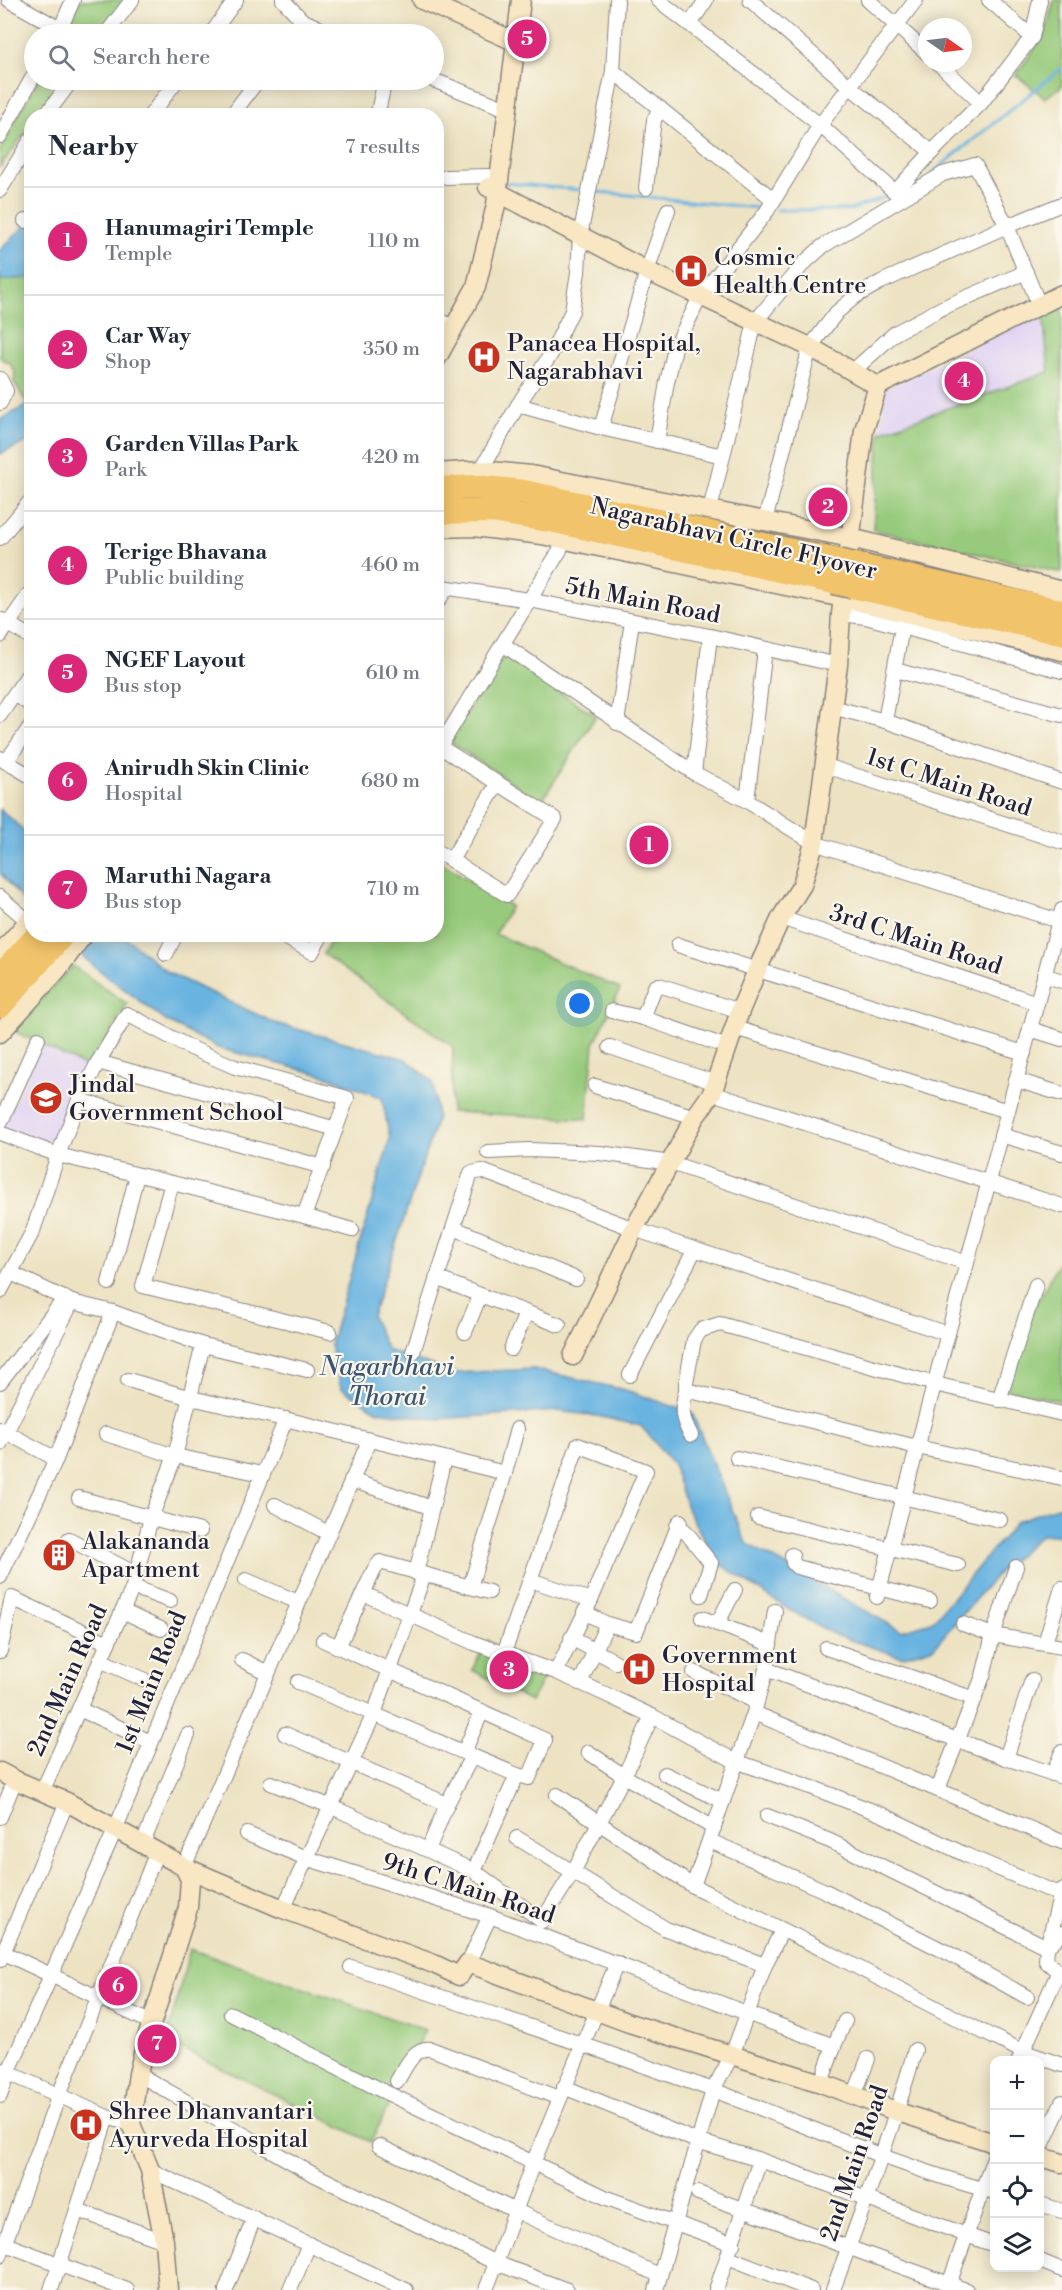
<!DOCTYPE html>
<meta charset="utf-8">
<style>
:root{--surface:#fff;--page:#f2f2f3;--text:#1f2937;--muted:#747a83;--line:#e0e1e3;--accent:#db2777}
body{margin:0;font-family:"Libre Bodoni",serif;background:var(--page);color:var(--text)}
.controls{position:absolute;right:18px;bottom:18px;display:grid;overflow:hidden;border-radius:12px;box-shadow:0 3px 15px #0003}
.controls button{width:54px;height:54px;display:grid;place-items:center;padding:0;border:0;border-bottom:2px solid var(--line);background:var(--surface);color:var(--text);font:30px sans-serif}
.compass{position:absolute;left:918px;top:18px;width:54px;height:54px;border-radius:50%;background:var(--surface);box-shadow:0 3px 15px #0003;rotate:104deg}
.you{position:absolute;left:580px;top:1004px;width:21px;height:21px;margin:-15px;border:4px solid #fff;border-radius:50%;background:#1a73e8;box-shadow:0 0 0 9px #1a73e833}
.badge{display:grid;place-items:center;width:39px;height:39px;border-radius:50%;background:var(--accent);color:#fff;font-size:20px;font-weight:700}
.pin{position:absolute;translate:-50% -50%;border:3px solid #fff;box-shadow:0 2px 6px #0006}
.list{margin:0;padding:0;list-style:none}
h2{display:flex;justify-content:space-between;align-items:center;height:78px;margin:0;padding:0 24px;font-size:26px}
h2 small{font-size:20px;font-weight:400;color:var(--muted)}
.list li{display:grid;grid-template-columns:39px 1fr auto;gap:18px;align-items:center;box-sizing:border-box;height:108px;padding:0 24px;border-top:2px solid var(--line)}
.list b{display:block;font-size:22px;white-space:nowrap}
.list p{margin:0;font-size:20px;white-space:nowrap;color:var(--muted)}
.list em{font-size:20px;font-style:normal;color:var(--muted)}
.icon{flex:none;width:33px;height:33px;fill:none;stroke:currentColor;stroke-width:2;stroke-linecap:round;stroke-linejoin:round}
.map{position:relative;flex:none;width:1062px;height:2290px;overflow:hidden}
.search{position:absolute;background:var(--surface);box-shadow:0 3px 15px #0003;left:24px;top:24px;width:420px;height:66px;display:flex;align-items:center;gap:15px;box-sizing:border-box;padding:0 21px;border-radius:33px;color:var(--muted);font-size:22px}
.panel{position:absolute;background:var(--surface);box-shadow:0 3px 15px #0003;left:24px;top:108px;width:420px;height:834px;border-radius:24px}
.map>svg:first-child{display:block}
</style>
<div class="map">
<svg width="1062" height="2290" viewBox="0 0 1062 2290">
<rect width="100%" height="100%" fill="#fbf7ec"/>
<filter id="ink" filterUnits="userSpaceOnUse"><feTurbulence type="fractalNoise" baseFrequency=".0167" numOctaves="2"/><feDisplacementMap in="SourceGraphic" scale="12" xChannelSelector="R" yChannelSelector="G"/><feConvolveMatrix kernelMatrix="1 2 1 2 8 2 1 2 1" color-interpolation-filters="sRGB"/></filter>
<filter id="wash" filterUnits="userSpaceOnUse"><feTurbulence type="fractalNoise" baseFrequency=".008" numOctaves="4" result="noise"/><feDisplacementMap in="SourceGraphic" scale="24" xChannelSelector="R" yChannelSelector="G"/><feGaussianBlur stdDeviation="1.35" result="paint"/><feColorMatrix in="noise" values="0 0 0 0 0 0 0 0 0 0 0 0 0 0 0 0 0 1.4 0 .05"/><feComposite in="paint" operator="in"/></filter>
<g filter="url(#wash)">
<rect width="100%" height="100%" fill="#ede3c3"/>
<g fill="#e1d4f3">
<polygon points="1043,313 1049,372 880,432 885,389"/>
<polygon points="42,1045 90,1069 52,1145 3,1126"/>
</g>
<g fill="#97ca7b" stroke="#5c765b" stroke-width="1.5">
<polygon points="81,0 126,0 100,34 62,34"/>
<polygon points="1054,0 1062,0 1062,86 1045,98 1016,75 1045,34"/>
<polygon points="38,80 66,80 39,115 32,116 31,125 0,167 0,150"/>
<polygon points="31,275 32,403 28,405 14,382 15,372 10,363 0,358 0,280 27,278"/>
<polygon points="1062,306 1062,573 873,530 880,432 1049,372 1043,313"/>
<polygon points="504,655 596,716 541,802 448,741"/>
<polygon points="437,860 511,906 495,934 620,989 594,1044 587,1119 451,1112 453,1047 323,954 335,935 436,934"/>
<polygon points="73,966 127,1004 90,1069 12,1030"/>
<polygon points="1062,1257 1062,1401 1005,1389 1032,1311"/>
<polygon points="488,1640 504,1653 547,1671 531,1701 472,1670"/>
<polygon points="190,1949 425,2030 371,2142 166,2041"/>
</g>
<g fill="#67b3e0" stroke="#446a8e" stroke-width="1.5">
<polygon points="27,224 31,224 31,275 27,278 0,280 0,250"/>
<polygon points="31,403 31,440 0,454 0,420"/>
<polygon points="0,809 31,837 31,910 0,873"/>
<polygon points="58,935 123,935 167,972 275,1023 406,1059 433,1082 437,1119 372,1316 387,1350 455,1373 534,1369 629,1391 692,1413 746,1543 901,1631 932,1622 1017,1521 1062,1505 1062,1536 1042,1534 999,1572 934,1647 902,1657 835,1635 786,1608 717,1562 688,1511 673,1464 641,1426 597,1416 558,1411 436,1419 378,1411 341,1388 330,1345 390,1139 382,1098 326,1076 218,1048 166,1021 95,967"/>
</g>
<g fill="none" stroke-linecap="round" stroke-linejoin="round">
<g stroke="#67b3e0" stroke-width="3">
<polyline points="931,174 1062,68"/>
<polyline points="506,183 581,190"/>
<polyline points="598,192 758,208"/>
<polyline points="777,210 851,210 890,195"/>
</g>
</g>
</g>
<g filter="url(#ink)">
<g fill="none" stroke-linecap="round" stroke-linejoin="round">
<g stroke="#88827f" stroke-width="16">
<g id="street">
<polyline points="9,0 60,29"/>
<polyline points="283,0 302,20 332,34"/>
<polyline points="658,0 820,125 895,192 932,152 981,103 1032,37 1040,0"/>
<polyline points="750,0 849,86 932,152"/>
<polyline points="868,0 927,53"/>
<polyline points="989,0 1032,37"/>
<polyline points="690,24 706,0"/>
<polyline points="58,34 73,0"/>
<polyline points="106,34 132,0"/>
<polyline points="211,34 236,0"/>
<polyline points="291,34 302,20"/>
<polyline points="938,63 981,103"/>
<polyline points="613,71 774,200"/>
<polyline points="433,80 499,106"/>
<polyline points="45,116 72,80"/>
<polyline points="150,116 177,80"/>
<polyline points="231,116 258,80"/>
<polyline points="377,116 385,80"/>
<polyline points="0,136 34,75"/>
<polyline points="446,177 489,176"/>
<polyline points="646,188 654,120 660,108"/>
<polyline points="0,190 32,138"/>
<polyline points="25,221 32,219"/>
<polyline points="436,319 445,323"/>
<polyline points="853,371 895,333 942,308 1026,272"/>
<polyline points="0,379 6,391 0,403"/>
<polyline points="518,405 601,428 723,456 710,510"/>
<polyline points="601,428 647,271 668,210"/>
<polyline points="657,441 667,382 675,348 700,297 767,211 820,125 916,0"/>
<polyline points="723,456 755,322 802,265 823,246 943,174 975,165 1007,226 1039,305"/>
<polyline points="481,470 518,405 551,354 572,311 578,272 580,236 613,71 617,0"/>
<polyline points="765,521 810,347 837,312 856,296 881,282 1007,226 1062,204"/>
<polyline points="0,538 32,499"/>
<polyline points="436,586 529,600 710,636 838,665"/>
<polyline points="436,604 447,588"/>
<polyline points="841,614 866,617 1062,671"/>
<polyline points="2,620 32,638"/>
<polyline points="0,636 32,590"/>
<polyline points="504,645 694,773 747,801 814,843 1062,922"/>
<polyline points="895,670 1062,715"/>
<polyline points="15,694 32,706"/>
<polyline points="832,707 885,721 1062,782"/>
<polyline points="0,715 32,669"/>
<polyline points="885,721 902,627"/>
<polyline points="617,723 632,621"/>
<polyline points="436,753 560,550 563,539"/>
<polyline points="0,758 32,777"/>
<polyline points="6,762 32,724"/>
<polyline points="823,765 1062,842"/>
<polyline points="694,773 710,636"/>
<polyline points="747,801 765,649"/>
<polyline points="436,851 507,895 555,819 440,747"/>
<polyline points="451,860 498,783"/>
<polyline points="0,897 28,921"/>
<polyline points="781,918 1037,1003"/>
<polyline points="279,934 312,952 322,934"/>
<polyline points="678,945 1024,1053"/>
<polyline points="166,954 176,934"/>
<polyline points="1044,975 1062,981"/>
<polyline points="612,1011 643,1018 655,987 659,985 740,1011"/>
<polyline points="643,1018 728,1047"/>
<polyline points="735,1028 1008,1111"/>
<polyline points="1030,1029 1062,1039"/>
<polyline points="610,1047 716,1083"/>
<polyline points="98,1062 336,1129"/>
<polyline points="1016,1080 1062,1094"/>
<polyline points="595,1086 695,1117"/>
<polyline points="712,1093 1062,1206"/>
<polyline points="79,1100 323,1167"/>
<polyline points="0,1124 38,1039"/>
<polyline points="0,1133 58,1155 172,1183 143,1286 330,1332"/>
<polyline points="1001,1135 1062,1153"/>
<polyline points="488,1152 530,1150 600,1153 671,1163 967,1263"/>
<polyline points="172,1183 304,1216 352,1230"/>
<polyline points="454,1228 576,1279"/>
<polyline points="11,1273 72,1302 113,1312 203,1345 307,1370"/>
<polyline points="436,1278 559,1325"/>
<polyline points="109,1283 137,1175"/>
<polyline points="0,1292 33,1231 58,1155 79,1100 98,1062 127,1014 191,1048 235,1067 347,1098 304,1216"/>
<polyline points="465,1332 480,1295"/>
<polyline points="511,1349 526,1313"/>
<polyline points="413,1352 471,1173 482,1171 634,1229 948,1334"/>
<polyline points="630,1375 695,1249"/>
<polyline points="128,1380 191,1398 293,1421 505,1473 470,1587 380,1562 374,1570 338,1647"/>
<polyline points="0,1382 65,1298"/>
<path d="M 686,1390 C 681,1409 681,1418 691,1435"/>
<polyline points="999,1400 1036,1285"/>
<polyline points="1062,1414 935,1384 720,1324 701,1330 694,1340 686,1383 686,1390 917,1447 1062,1478"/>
<polyline points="0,1429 56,1459"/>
<polyline points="106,1434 175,1456 262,1474"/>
<polyline points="0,1444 72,1302"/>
<polyline points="737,1458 1000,1520"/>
<polyline points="505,1473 517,1429"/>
<polyline points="351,1480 432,1508"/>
<polyline points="79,1498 200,1531"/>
<polyline points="275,1505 328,1533"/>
<polyline points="758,1517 958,1565"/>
<polyline points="677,1526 685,1531 711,1563 701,1595"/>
<polyline points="69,1539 136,1574"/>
<polyline points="792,1555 793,1563 797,1567 930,1601"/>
<polyline points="416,1573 444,1459"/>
<polyline points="0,1577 56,1459 113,1312"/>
<polyline points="246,1580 298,1602"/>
<polyline points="530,1580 591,1600"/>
<polyline points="133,1587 170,1601"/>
<polyline points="470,1587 489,1592"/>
<polyline points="364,1594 474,1643 556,1672 592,1688 652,1716 735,1761 816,1789 883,1815 966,1855 1061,1895"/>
<polyline points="877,1597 1062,910"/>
<polyline points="122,1611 161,1629"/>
<polyline points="584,1612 607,1624 636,1632 680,1521"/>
<polyline points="702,1618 770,1644"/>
<polyline points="717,1624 735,1590"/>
<polyline points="963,1624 993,1635 1062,1647"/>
<polyline points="571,1638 616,1662"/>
<polyline points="1045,1643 1062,1588"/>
<polyline points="826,1648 975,1699"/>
<polyline points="0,1651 12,1598 108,1643"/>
<polyline points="504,1653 578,1445 646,1471 591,1600 556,1672"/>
<polyline points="100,1660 143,1679"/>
<polyline points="242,1660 268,1673"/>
<polyline points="766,1669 1006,1758"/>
<polyline points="694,1672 756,1702"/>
<polyline points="1032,1680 1006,1758 1062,1777"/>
<polyline points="298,1682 517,1775 529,1778 545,1740 323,1640"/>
<polyline points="580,1683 607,1624"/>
<polyline points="79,1709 151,1742"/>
<polyline points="754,1713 1062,1842"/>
<polyline points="285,1734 447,1804"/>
<polyline points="464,1752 482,1711"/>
<polyline points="588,1752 624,1776 714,1828"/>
<polyline points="628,1768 652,1716"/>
<polyline points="665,1774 723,1801"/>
<polyline points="1053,1774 1062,1752"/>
<polyline points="271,1783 332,1807 474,1871 542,1921 573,1872 666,1929 765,1965 732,2055 713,2090 656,2290"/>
<polyline points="938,1789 983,1676 993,1635 1016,1567"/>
<polyline points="42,1792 133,1587 151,1518 175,1456 203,1345"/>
<polyline points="557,1795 693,1886 828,1952 975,2028 1022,2051 1062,2065"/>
<polyline points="767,1816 830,1841 1047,1947 1062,1933"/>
<polyline points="0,1817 15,1780"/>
<polyline points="247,1834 306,1858 490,1916 834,2046 821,2083"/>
<polyline points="517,1838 573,1872 624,1776"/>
<polyline points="710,1841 823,1890 948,1953 1027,1997"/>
<polyline points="142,1845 188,1735"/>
<polyline points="428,1850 447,1804 472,1756"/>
<polyline points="184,1867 369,1441"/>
<polyline points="474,1871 517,1775"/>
<polyline points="693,1886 754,1713 766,1669 775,1611"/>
<polyline points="1062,1890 1047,1947 1046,1961 1062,1975"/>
<polyline points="283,1909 374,1714 424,1575"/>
<polyline points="0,1951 152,2023"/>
<polyline points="0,1960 67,1802"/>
<polyline points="468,1963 490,1916"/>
<polyline points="765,1965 782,1930"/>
<path d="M 351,1967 C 472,2007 593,2047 713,2090 C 806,2125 898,2167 994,2192"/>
<polyline points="231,2014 385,2092 607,2198 733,2244"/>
<polyline points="834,2046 845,2021"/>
<polyline points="1019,2060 1058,1973"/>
<polyline points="2,2070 107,2117 131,2124"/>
<polyline points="138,2074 309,2172 496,2263 567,2290"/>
<path d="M 397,2081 C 406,2067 413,2047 431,2049 L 559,2098"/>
<polyline points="564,2087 697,2141 760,2160 716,2290"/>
<polyline points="0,2096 8,2073 115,1830 286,1419"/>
<polyline points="854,2096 868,2059"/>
<polyline points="379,2146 516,2211 659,2275"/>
<polyline points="1040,2150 1062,2102"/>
<polyline points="760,2160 994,2245"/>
<polyline points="150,2170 406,2290"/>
<polyline points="698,2193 966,2290"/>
<polyline points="1040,2204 1062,2211"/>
<polyline points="77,2210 164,2241"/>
<polyline points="0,2242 127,2290"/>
<polyline points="0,2256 59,2095 156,1854"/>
<polyline points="728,2257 811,2290"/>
<polyline points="1040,2261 1062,2270"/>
<polyline points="51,2290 107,2117"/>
<polyline points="226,2290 254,2218"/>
<polyline points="290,2290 309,2244"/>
<polyline points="486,2290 533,2163 617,1963"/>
<path d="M 833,2290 C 862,2210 892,2132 915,2050"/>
<polyline points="947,2290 994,2157"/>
</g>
</g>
<g stroke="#88827f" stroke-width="21">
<g id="secondary">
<polyline points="422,0 516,42"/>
<polyline points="488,187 647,271 810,347 878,386"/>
<polyline points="436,360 476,287 496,205 521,0"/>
<polyline points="436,473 481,470 531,475 851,538 1062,591"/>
<polyline points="436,528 473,527 542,535 843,598 1062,651"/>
<polyline points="0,954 32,917"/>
<polyline points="0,1033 58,969 84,934"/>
<polyline points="573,1356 634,1229 695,1117 712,1093 740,1011 758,968 781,918 802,885 814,843 838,665 841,614 864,430 878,386 1062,294"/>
<polyline points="0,1772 15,1780 67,1802 184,1867 190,1879 188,1908 146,2041 138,2074 131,2124 150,2170 164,2241 168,2290"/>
<polyline points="184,1867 283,1909 434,1964 459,1976 468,1963 629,2023 821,2083 898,2112 994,2143"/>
<polyline points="1040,2157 1062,2163"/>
</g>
</g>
<g stroke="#88827f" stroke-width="27">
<g id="highway">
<polyline points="436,489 476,487 524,492 838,561"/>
<polyline points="436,512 491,511 555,521 834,582"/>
<polyline points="855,565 1062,612"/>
<polyline points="852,586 1062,633"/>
<polyline points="0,977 39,934"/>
<polyline points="0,1006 63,934"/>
</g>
</g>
<use href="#street" stroke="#fff" stroke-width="14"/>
<use href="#secondary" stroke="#f9e7c3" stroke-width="18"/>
<use href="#highway" stroke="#f1c36a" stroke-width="24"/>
<g stroke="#88827f" stroke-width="27" stroke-linecap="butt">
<g id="highway-bridge">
<polyline points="838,561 855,565"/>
<polyline points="834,582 852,586"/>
</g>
</g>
<use href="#highway-bridge" stroke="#f1c36a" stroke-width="24"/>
</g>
</g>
<defs>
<g id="hospital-disc" transform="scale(1.725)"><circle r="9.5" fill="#c8321e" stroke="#fbf7ec"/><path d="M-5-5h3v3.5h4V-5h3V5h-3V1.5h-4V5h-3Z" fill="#fff"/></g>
<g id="school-disc" transform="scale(1.725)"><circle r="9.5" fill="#c8321e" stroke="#fbf7ec"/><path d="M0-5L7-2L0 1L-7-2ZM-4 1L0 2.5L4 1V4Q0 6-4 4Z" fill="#fff"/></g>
<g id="building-disc" transform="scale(1.725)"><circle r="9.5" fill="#c8321e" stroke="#fbf7ec"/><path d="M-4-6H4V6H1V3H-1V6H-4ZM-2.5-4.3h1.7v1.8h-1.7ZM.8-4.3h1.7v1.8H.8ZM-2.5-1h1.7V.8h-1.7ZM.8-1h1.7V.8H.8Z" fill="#fff"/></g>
</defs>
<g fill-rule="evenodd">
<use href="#hospital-disc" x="691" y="271"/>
<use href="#hospital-disc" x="484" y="357"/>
<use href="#school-disc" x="46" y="1098"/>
<use href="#building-disc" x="59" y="1555"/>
<use href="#hospital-disc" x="639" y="1669"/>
<use href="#hospital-disc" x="86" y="2125"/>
</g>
<g text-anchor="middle" stroke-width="4.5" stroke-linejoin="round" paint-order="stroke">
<g font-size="24" fill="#22223b" stroke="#fbf7ec" text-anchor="start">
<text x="714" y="265">Cosmic<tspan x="714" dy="28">Health Centre</tspan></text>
<text x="507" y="351">Panacea Hospital,<tspan x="507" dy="28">Nagarabhavi</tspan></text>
<text x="69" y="1092">Jindal<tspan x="69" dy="28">Government School</tspan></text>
<text x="82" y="1549">Alakananda<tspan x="82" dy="28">Apartment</tspan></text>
<text x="662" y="1663">Government<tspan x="662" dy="28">Hospital</tspan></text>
<text x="109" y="2119">Shree Dhanvantari<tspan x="109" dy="28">Ayurveda Hospital</tspan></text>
</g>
<g font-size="24" fill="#22223b" stroke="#fbf7ec">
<text transform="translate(734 538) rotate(13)" y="8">Nagarabhavi Circle Flyover</text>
<text transform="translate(643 600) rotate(11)" y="8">5th Main Road</text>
<text transform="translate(949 782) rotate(18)" y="8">1st C Main Road</text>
<text transform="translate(916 939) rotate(18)" y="8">3rd C Main Road</text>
<text transform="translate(67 1680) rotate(-66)" y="8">2nd Main Road</text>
<text transform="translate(151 1682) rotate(-68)" y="8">1st Main Road</text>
<text transform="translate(469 1888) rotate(18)" y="8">9th C Main Road</text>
<text transform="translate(854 2163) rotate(-71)" y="8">2nd Main Road</text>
</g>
<g font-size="26" font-style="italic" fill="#3a5575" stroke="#fbf7ec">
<text x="387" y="1375">Nagarbhavi<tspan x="387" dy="30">Thorai</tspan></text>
</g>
</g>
</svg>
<div class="controls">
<button>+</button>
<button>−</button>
<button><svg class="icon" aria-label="locate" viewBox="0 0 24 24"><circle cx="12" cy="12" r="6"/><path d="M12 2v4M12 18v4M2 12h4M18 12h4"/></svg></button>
<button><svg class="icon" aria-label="layers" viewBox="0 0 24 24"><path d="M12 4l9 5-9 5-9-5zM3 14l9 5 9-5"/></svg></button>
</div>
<svg class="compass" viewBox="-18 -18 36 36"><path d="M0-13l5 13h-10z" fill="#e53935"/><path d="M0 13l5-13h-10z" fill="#747a83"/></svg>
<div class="you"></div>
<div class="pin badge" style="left:649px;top:845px">1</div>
<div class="pin badge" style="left:828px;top:507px">2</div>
<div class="pin badge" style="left:509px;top:1670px">3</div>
<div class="pin badge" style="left:964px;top:381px">4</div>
<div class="pin badge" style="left:527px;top:39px">5</div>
<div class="pin badge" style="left:118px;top:1986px">6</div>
<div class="pin badge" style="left:157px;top:2044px">7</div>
<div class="search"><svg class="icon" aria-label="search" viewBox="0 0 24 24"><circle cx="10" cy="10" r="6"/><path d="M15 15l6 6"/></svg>Search here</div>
<section class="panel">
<h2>Nearby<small>7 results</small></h2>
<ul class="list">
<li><span class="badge">1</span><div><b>Hanumagiri Temple</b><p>Temple</p></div><em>110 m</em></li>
<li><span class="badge">2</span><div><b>Car Way</b><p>Shop</p></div><em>350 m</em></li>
<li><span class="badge">3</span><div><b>Garden Villas Park</b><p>Park</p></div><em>420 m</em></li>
<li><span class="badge">4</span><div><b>Terige Bhavana</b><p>Public building</p></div><em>460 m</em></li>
<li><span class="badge">5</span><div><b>NGEF Layout</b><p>Bus stop</p></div><em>610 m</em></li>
<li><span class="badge">6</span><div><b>Anirudh Skin Clinic</b><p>Hospital</p></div><em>680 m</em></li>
<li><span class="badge">7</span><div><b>Maruthi Nagara</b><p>Bus stop</p></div><em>710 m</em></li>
</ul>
</section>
</div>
